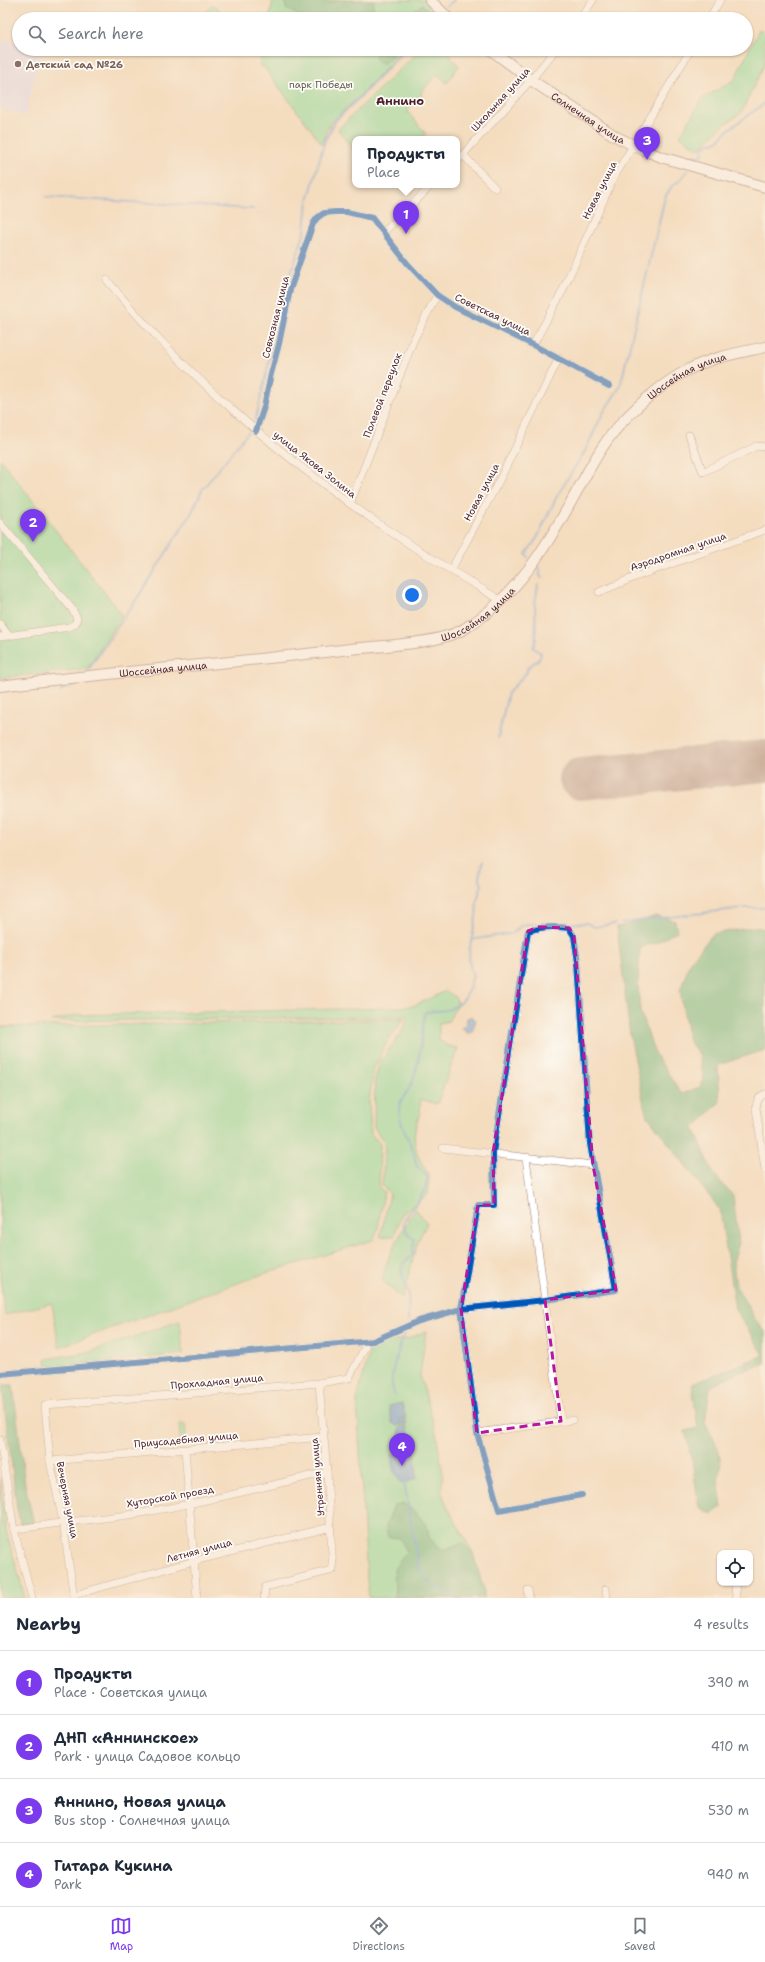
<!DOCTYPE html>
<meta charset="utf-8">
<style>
:root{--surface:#fff;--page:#f2f2f3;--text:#1f2937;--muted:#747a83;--line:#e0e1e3;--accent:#7c3aed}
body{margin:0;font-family:"Shantell Sans",sans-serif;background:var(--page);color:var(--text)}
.controls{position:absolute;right:12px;bottom:12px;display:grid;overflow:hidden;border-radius:8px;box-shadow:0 1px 3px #0004}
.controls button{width:36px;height:36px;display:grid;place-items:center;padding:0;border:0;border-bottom:1px solid var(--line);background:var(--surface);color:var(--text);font:20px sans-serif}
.you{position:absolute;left:412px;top:595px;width:14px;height:14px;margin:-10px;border:3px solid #fff;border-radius:50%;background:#1a73e8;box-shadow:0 0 0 6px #1a73e833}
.badge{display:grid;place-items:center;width:26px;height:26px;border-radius:50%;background:var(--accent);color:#fff;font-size:13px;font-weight:700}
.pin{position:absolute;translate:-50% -33px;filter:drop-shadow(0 1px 2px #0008)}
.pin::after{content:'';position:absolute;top:21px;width:14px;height:12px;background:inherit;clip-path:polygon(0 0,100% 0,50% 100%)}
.popup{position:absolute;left:352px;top:136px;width:108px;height:52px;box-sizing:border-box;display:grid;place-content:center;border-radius:8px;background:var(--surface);filter:drop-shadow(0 1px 3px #0005);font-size:13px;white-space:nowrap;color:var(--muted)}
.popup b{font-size:15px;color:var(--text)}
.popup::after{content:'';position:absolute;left:50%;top:100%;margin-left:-8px;border:8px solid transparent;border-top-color:var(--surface)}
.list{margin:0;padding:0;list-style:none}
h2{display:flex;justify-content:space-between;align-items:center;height:52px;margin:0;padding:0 16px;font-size:17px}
h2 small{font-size:13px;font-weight:400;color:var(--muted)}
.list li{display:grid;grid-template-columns:26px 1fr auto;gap:12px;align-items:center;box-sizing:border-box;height:64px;padding:0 16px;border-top:1px solid var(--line)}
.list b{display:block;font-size:15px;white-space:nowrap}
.list p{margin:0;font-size:13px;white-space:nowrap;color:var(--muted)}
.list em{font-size:13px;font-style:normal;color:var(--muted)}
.icon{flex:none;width:22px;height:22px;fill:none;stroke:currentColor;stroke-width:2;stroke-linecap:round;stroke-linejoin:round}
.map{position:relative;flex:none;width:765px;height:1598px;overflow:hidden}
.search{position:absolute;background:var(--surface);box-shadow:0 1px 3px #0004;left:12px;right:12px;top:12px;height:44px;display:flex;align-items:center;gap:10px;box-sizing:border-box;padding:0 14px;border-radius:22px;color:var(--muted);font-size:15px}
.sheet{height:308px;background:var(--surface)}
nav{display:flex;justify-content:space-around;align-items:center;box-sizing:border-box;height:56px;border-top:1px solid var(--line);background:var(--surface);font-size:11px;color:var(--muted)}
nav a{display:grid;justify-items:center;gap:2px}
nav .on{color:var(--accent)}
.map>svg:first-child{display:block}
</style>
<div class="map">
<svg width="765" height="1598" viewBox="0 0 765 1598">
<rect width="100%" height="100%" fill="#fdfcf7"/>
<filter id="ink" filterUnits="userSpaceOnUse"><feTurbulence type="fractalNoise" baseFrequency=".025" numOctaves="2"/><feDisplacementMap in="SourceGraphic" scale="8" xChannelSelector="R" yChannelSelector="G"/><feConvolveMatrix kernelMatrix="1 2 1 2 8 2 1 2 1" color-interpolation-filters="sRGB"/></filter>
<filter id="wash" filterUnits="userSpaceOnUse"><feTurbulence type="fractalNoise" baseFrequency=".012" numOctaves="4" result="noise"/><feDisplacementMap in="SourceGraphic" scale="16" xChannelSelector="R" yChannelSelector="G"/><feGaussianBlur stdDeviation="0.9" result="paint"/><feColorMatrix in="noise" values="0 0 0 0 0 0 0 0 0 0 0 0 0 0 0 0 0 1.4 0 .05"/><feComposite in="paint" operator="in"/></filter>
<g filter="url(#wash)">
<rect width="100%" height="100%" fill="#f4ddbf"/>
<polygon fill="#dcd5f6" points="0,39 19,43 19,49 40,49 26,116 0,109"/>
<g fill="#8be0a2" stroke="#6a8066">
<polygon points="273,0 427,0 438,12 431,19 269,19"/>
<polygon points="212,5 219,9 219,19 206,19 207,10"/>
<polygon points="759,30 765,34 765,63 741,113 721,127 699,149 680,136 702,99 734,80"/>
<path d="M 263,49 L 403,49 C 388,65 374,81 359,97 C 342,113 328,119 322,144 L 263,66 L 259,66 Z"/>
<polygon points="421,49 444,49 459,66 447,83 437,74 421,92 422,95 407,111 426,134 420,139 355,139 355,152 338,129"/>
<polygon points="0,459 122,615 87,669 0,678"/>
<path d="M 446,991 L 455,997 L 458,1006 L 453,1012 L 449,1021 L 439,1023 L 439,1040 L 448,1046 L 458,1048 L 437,1104 L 420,1099 C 421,1114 420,1112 416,1126 C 411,1143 419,1162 429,1174 L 428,1194 L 401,1215 L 394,1236 L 380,1237 L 390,1194 L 382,1186 L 385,1144 L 374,1127 L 375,1080 L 380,1062 L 405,1027 L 407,1017 L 51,1021 L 77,1015 L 385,1008 L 413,1006 Z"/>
<polygon points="404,1019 387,1042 374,1068 369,1101 371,1134 380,1144 379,1188 384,1192 378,1229 373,1240 263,1274 59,1347 52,1303 5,1315 0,1279 0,1027"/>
<path d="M 415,1209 L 427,1223 L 418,1241 L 402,1299 L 382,1280 C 387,1253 402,1233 415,1209 Z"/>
<polygon points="180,1321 183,1354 47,1367 46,1359 89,1352"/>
<polygon points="426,1331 420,1375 436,1433 443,1474 441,1490 447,1506 473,1553 479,1598 369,1598 367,1581 357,1399 371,1346 389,1341 410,1338"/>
<polygon points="179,1424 185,1424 187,1445 181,1445"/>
<polygon points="0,1478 6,1530 25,1598 0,1598"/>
</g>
<g fill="#70be88" stroke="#5d6e5a">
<polygon points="285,0 320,0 327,3 340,0 374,0 373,10 363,19 307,19 286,9"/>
<polygon points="422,5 427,8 428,19 408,19 414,11"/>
<polygon points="380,49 399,49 384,63 379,63 375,58"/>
<polygon points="656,916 675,921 677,931 658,942 640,947 638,985 640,1011 655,1054 682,1094 700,1087 704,1080 699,1054 689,1041 680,991 690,962 713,934 754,927 765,929 765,1050 718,1065 720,1102 694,1128 713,1173 733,1196 739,1243 733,1262 736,1286 755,1319 765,1331 765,1363 738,1373 710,1387 705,1422 718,1448 721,1463 718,1481 722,1507 712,1514 699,1507 692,1460 685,1431 698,1428 692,1384 764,1355 735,1309 720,1210 646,1114 630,1035 617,927 628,925"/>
<polygon points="2,1385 13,1385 25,1484 34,1524 21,1526 17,1509"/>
<polygon points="404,1504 416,1513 427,1525 429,1538 444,1551 463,1543 473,1553 484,1589 484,1598 394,1598 395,1586 394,1569 407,1552 400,1538 388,1537 386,1526 394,1505"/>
</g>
<g fill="#669ed4" stroke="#585e80">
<polygon points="472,1016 476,1020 472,1033 467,1033 461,1028 466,1025 467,1018"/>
<polygon points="402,1403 406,1419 401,1419 400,1422 406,1421 407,1424 398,1426 392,1423 389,1406"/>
<polygon points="407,1426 410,1437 400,1439 399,1432 400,1428"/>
<polygon points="415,1452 417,1478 401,1484 393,1469 391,1455"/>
</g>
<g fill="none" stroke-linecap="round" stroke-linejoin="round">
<g stroke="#669ed4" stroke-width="2">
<polyline points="447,6 454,0"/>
<polyline points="692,161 694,156 700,156 703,154 702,149 709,143 714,143 720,139 728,130 765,103"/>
<polyline points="46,197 253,209"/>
<polyline points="255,422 287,285 305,231 308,201 325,140 336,120 359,98 406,49"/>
<polyline points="528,557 526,554 537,538 557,496 585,451 603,413 620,387 665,197 672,186 679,181 687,171"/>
<polyline points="537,566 540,569 540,576 542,578"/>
<polyline points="88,670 138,597 192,512 202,490 248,432"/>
<path d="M 60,692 C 66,685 76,688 82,681"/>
<polyline points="498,738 508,693 527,672 527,668 539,659 541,653 533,648 536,639 535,603 538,585"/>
<polyline points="622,923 743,908 765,908"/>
<polyline points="471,940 513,933 522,925 529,924 587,923 594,927 615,924"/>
<path d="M 408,1321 C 408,1315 409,1298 408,1293 C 404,1277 394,1267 412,1256 L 414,1239 L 408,1234 L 403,1223 C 412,1205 425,1199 428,1177 L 416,1165 C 415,1144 399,1130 399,1109 C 399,1099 408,1093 411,1085 C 421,1061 421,1037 425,1012 L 447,1010 L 456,1006 L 465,998 L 470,985 L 473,976 L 470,967 L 469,952 L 476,917 L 477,899 L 482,885 L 479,878 L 482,862"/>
<path d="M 395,1396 C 386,1379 399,1349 405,1332"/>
<polyline points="397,1449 398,1456"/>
<polyline points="404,1482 419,1569 432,1586 453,1594 453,1598"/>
</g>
<polyline stroke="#9f7e75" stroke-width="42" points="580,779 765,761"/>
</g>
</g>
<g filter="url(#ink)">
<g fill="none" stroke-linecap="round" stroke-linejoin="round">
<g stroke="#9f7e75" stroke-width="8">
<g id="street">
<polyline points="580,19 593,0"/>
<polyline points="709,19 720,0"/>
<polyline points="463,155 495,188"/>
<polyline points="457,161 531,80 556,49"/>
<polyline points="384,232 432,185"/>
<path d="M 107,280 C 184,374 284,460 385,528 C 423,554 462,577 500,600"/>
<polyline points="533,345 562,292 613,179 691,49"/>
<polyline points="256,431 264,407 271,374 279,344 290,290 313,224 317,218 324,213 335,212 347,212 372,218 407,263 437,295 455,307 533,345 609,386"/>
<polyline points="689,435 703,472 757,446 765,447"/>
<polyline points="350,504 414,339 437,295"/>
<polyline points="0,523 72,609 77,618 75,624 69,627 0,637"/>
<polyline points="451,570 501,477 559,358"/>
<polyline points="599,592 635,577 765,530"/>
<polyline points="0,624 9,636"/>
<path d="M 765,1094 C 758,1097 757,1101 756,1108 L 765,1169"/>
<polyline points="443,1148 593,1165"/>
<polyline points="526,1158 561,1421"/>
<path d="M 0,1374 L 373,1341 L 419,1321 L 461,1309 L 545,1300 L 616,1290 L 590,1144 L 578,962 L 574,936 L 569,928 C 554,926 542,926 528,931 L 493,1153 L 494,1205 L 478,1205 L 461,1309 L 477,1433 L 499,1510 L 582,1495"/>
<polyline points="477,1433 573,1420"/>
<polyline points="0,1440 14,1530 32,1598"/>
<polyline points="185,1450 197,1598"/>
<polyline points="50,1461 323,1437"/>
<path d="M 14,1530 C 58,1521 103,1520 146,1512 C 207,1502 267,1486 327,1472"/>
<polyline points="735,1583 736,1598"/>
<polyline points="606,1589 607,1598"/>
<polyline points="528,1590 529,1598"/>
<polyline points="74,1595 194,1561 331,1527"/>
<polyline points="74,1598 63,1522 50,1461 45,1405 319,1383 349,1378 365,1347 365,1342"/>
<polyline points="264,1598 265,1587 333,1570 327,1472 319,1383"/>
</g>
</g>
<g stroke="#9f7e75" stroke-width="12">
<g id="secondary">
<polyline points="430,0 449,19"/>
<path id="s1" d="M 490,49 L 531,80 L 615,136 L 635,146 L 661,157 L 765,187"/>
<path id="s2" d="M 0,686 C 116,672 233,663 350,649 C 381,646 438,644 464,629 C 516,598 549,543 577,491 C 588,472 598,451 612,434 C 630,411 662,383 688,370 C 712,357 738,353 765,347"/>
</g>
</g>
<use href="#street" stroke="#fff" stroke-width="7"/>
<use href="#secondary" stroke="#fff" stroke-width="10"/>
<g stroke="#fdfcf7" stroke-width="8">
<g id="cycleway">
<polyline points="256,431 264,407 271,374 279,344 290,290 313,224 317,218 324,213 335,212 347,212 372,218 407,263 437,295 455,307 533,345 609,386"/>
<path d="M 0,1374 L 373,1341 L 419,1321 L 461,1309 L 545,1300 L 616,1290 L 590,1144 L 578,962 L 574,936 L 569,928 C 554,926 542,926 528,931 L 493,1153 L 494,1205 L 478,1205 L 461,1309 L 477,1433 L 499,1510 L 582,1495"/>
</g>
</g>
<use href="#cycleway" stroke="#0057b8" stroke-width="6"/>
</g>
</g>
<path d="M0 0H765V1598H0ZM 539,927 L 569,928 L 574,936 L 593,1165 L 616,1290 L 545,1300 L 561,1421 L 477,1433 L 461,1309 L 478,1205 L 494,1205 L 493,1153 L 528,931 Z" fill="#f4ddbf" fill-opacity=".55" fill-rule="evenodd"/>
<path fill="none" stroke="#b5179e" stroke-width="3" stroke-dasharray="8 5" stroke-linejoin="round" d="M 539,927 L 569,928 L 574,936 L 593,1165 L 616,1290 L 545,1300 L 561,1421 L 477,1433 L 461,1309 L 478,1205 L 494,1205 L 493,1153 L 528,931 Z"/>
<circle fill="#8d6e63" stroke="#fdfcf7" stroke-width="1.5" cx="18" cy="64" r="4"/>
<g text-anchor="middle" stroke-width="3.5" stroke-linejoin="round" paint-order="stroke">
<g font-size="10" font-weight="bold" fill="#785e54" stroke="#fdfcf7" text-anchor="start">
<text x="26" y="68">Детский сад №26</text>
</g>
<g font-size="10" fill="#5e594f" stroke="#fdfcf7">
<text x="321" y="88">парк Победы</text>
</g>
<g font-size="10" fill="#4a1f2b" stroke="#fdfcf7">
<text transform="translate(500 99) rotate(-48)" y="4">Школьная улица</text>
<text dy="4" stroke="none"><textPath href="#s1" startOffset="120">Солнечная улица</textPath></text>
<text transform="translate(599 190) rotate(-63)" y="4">Новая улица</text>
<text transform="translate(493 314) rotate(26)" y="4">Советская улица</text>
<text transform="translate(275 317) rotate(-76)" y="4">Совхозная улица</text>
<text dy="4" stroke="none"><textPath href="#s2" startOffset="812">Шоссейная улица</textPath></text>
<text transform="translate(382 395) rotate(-69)" y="4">Полевой переулок</text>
<text transform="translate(315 464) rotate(38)" y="4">улица Якова Золина</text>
<text transform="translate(481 492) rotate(-62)" y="4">Новая улица</text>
<text transform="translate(678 551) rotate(-19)" y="4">Аэродромная улица</text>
<text dy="4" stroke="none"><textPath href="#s2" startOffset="488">Шоссейная улица</textPath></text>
<text dy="4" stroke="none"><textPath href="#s2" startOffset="164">Шоссейная улица</textPath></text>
<text transform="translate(217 1381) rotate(-5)" y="4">Прохладная улица</text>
<text transform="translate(186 1439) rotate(-5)" y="4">Приусадебная улица</text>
<text transform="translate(317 1477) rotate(-95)" y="4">Утренняя улица</text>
<text transform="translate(170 1496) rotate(-10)" y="4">Хуторской проезд</text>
<text transform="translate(68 1500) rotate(79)" y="4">Вечерняя улица</text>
<text transform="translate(199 1550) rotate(-15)" y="4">Летняя улица</text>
</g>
<g font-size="12" font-weight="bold" fill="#4a1f2b" stroke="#fdfcf7">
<text x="400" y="105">Аннино</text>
</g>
</g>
</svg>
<div class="controls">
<button><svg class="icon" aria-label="locate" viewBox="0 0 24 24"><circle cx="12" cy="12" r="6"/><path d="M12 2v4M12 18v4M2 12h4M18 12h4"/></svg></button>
</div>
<div class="you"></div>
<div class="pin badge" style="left:406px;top:234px">1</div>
<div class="popup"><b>Продукты</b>Place</div>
<div class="pin badge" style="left:33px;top:542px">2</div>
<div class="pin badge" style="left:647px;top:160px">3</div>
<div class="pin badge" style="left:402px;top:1466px">4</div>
<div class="search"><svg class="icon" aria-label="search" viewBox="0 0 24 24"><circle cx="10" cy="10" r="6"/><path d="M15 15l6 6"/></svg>Search here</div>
</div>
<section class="sheet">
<h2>Nearby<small>4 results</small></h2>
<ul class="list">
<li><span class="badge">1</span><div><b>Продукты</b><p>Place · Советская улица</p></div><em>390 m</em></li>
<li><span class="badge">2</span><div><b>ДНП «Аннинское»</b><p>Park · улица Садовое кольцо</p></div><em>410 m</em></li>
<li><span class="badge">3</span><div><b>Аннино, Новая улица</b><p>Bus stop · Солнечная улица</p></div><em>530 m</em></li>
<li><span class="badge">4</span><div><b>Гитара Кукина</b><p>Park</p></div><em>940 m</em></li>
</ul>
</section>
<nav>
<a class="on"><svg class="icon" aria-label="map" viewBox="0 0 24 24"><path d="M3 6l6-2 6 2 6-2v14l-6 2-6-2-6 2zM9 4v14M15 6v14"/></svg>Map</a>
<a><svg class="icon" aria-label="directions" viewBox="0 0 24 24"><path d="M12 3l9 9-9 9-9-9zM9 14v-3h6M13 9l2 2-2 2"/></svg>Directions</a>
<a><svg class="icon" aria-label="saved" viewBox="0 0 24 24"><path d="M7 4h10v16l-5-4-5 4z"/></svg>Saved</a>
</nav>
